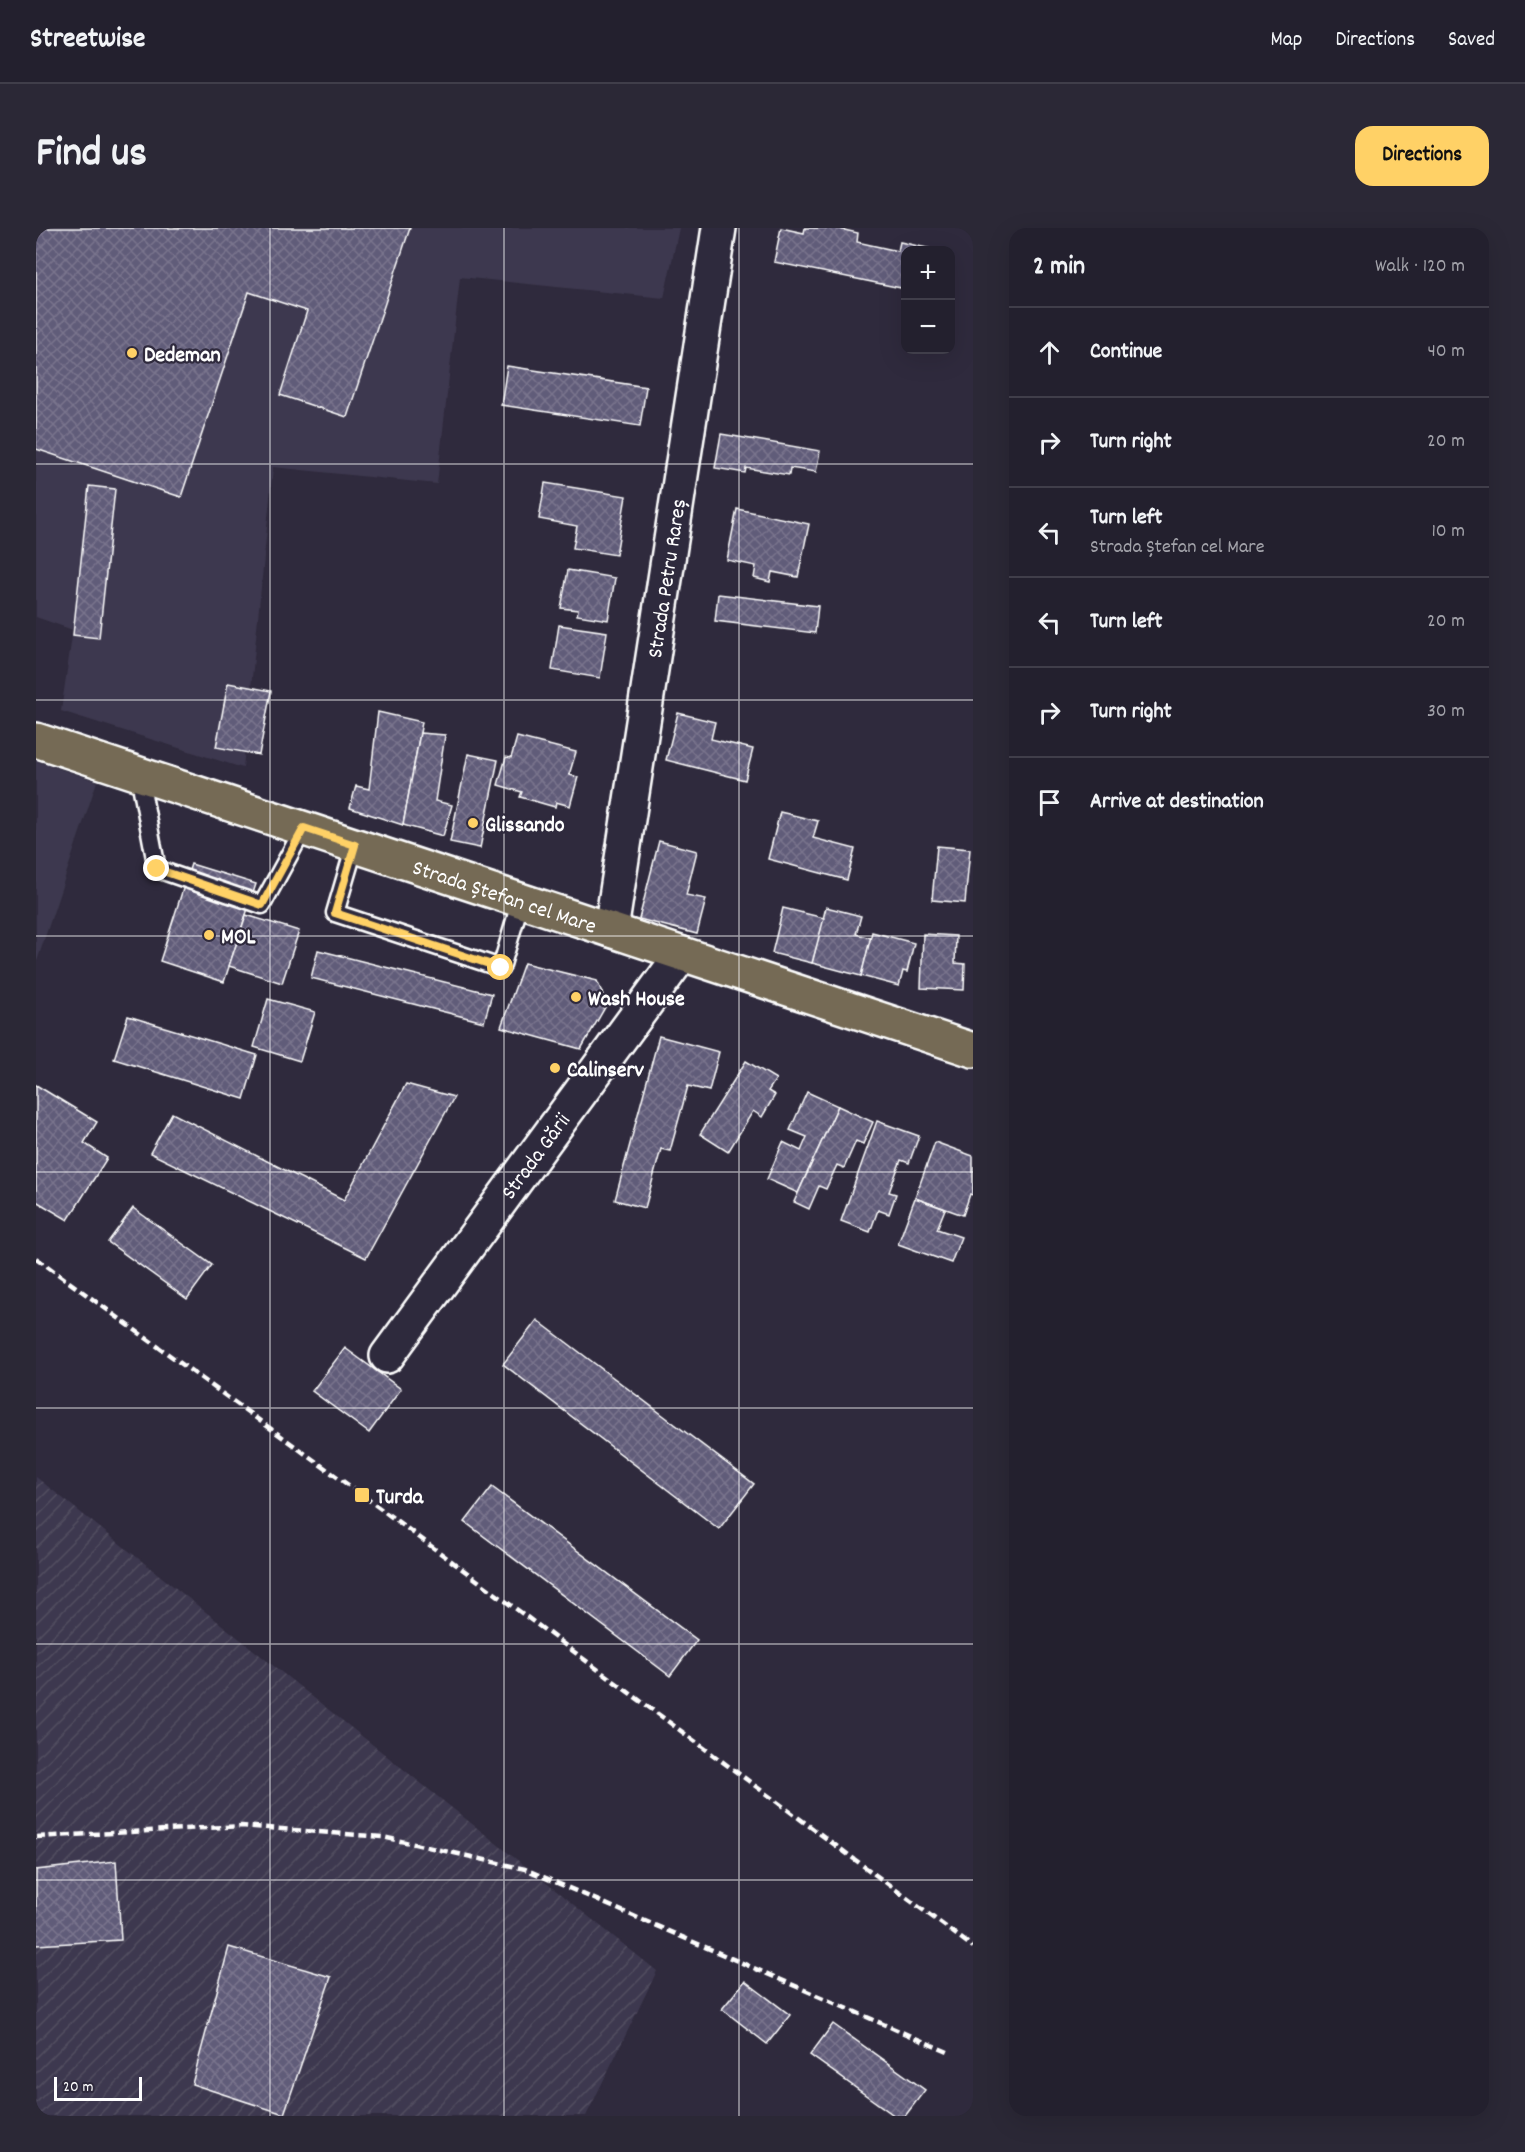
<!DOCTYPE html>
<meta charset="utf-8">
<style>
:root{--surface:#23202e;--page:#2b2836;--text:#f1f3f6;--muted:#a3a3aa;--line:#403e4a;--accent:#ffd166}
body{margin:0;font-family:Dekko,sans-serif;background:var(--page);color:var(--text)}
.controls{position:absolute;right:18px;top:18px;display:grid;overflow:hidden;border-radius:12px;box-shadow:0 6px 24px #0002}
.controls button{width:54px;height:54px;display:grid;place-items:center;padding:0;border:0;border-bottom:2px solid var(--line);background:var(--surface);color:var(--text);font:30px sans-serif}
.scale{position:absolute;left:18px;bottom:15px;width:88px;box-sizing:border-box;padding-left:6px;border:3px solid #fff;border-top:0;font-size:16px;line-height:21px;white-space:nowrap;color:#fff;-webkit-text-stroke:4px #2f2a3d;paint-order:stroke}
.stop{position:absolute;width:18px;height:18px;margin:-14px;border:4px solid #ffd166;border-radius:50%;background:#fff}
.stop.end{background:#ffd166;border-color:#fff;box-shadow:0 2px 6px #0008}
.list{margin:0;padding:0;list-style:none}
h2{display:flex;justify-content:space-between;align-items:center;height:78px;margin:0;padding:0 24px;font-size:26px}
h2 small{font-size:20px;font-weight:400;color:var(--muted)}
.list li{display:grid;grid-template-columns:39px 1fr auto;gap:18px;align-items:center;box-sizing:border-box;height:90px;padding:0 24px;border-top:2px solid var(--line)}
.list b{display:block;font-size:22px;white-space:nowrap}
.list p{margin:0;font-size:20px;white-space:nowrap;color:var(--muted)}
.list em{font-size:20px;font-style:normal;color:var(--muted)}
.icon{flex:none;width:33px;height:33px;fill:none;stroke:currentColor;stroke-width:2;stroke-linecap:round;stroke-linejoin:round}
.map{position:relative;flex:none;width:937px;height:1888px;overflow:hidden;border-radius:18px}
header{display:flex;align-items:center;gap:36px;box-sizing:border-box;height:84px;padding:0 30px;background:var(--surface);border-bottom:2px solid var(--line)}
header strong{font-size:28px}
nav{display:flex;gap:33px;margin-inline-start:auto;font-size:21px}
.intro{display:flex;align-items:center;justify-content:space-between;box-sizing:border-box;height:144px;padding:0 36px}
h1{margin:0;font-size:42px}
.button{padding:15px 27px;border-radius:18px;background:var(--accent);color:#111;font-size:21px;font-weight:700}
main{display:flex;gap:36px;padding:0 36px}
aside{flex:1;background:var(--surface);border-radius:18px;box-shadow:0 6px 24px #0002}
.map>svg:first-child{display:block}
</style>
<header>
<strong>Streetwise</strong>
<nav><a>Map</a><a>Directions</a><a>Saved</a></nav>
</header>
<div class="intro"><h1>Find us</h1><a class="button">Directions</a></div>
<main>
<div class="map">
<svg width="937" height="1888" viewBox="0 0 937 1888">
<defs>
<pattern id="industrial-furrows" width="10" height="10" patternUnits="userSpaceOnUse" patternTransform="scale(1.5)"><rect width="10" height="10" fill="#3e394f"/><path d="M-1 1l2-2M0 10L10 0M9 11l2-2" fill="none" stroke="#514d61"/></pattern>
<pattern id="building-cross-hatch" width="8" height="8" patternUnits="userSpaceOnUse" patternTransform="scale(1.5)"><rect width="8" height="8" fill="#615b79"/><path d="M0 0l8 8M0 8l8-8" fill="none" stroke="#79748d"/></pattern>
</defs>
<rect width="100%" height="100%" fill="#2f2a3d"/>
<filter id="ink" filterUnits="userSpaceOnUse"><feTurbulence type="fractalNoise" baseFrequency=".0167" numOctaves="2"/><feDisplacementMap in="SourceGraphic" scale="12" xChannelSelector="R" yChannelSelector="G"/><feConvolveMatrix kernelMatrix="1 2 1 2 8 2 1 2 1" color-interpolation-filters="sRGB"/></filter>
<g filter="url(#ink)">
<g fill="#3e394f">
<polygon points="0,0 643,0 628,70 424,49 401,256 237,239 207,540 25,483 37,402 0,389"/>
<polygon points="0,533 61,553 0,736"/>
</g>
<polygon fill="url(#industrial-furrows)" points="0,1249 621,1743 550,1888 0,1888"/>
<g fill="url(#building-cross-hatch)" stroke="#fff" stroke-width="1.5">
<polygon points="0,0 374,0 311,189 244,167 271,83 213,64 145,269 0,221"/>
<polygon points="745,0 768,5 769,0 799,0 822,5 821,14 862,23 864,14 896,21 896,22 870,22 870,61 738,34"/>
<polygon points="471,138 610,159 604,198 465,177"/>
<polygon points="685,206 784,223 780,244 754,240 753,247 710,240 709,245 679,240"/>
<polygon points="509,255 590,268 580,327 537,320 541,298 503,291"/>
<polygon points="53,258 79,261 63,410 37,407"/>
<polygon points="701,281 773,296 762,349 736,344 734,354 718,350 720,338 691,332"/>
<polygon points="532,342 579,350 572,392 541,387 542,382 525,380"/>
<polygon points="682,366 782,378 779,405 679,393"/>
<polygon points="523,397 571,404 564,450 516,442"/>
<polygon points="192,455 235,463 223,527 180,519"/>
<polygon points="342,484 386,494 367,597 314,580 320,558 333,561"/>
<polygon points="642,485 679,494 675,511 717,521 709,552 630,532"/>
<polygon points="384,505 409,507 399,573 416,577 407,608 367,597"/>
<polygon points="481,509 540,524 533,547 542,549 534,578 520,574 519,579 484,569 486,564 462,557 470,529 475,530"/>
<polygon points="432,526 462,532 444,620 414,614"/>
<polygon points="744,584 782,593 777,610 819,621 811,652 732,631"/>
<polygon points="623,613 661,623 650,667 670,671 661,706 603,691"/>
<polygon points="901,618 934,621 929,675 896,672"/>
<polygon points="155,636 220,656 188,754 124,733"/>
<polygon points="790,679 825,688 820,706 835,710 825,748 776,735"/>
<polygon points="747,680 788,690 776,735 736,725"/>
<polygon points="210,687 263,703 246,755 193,738"/>
<polygon points="836,704 878,715 871,744 867,743 863,758 825,748"/>
<polygon points="887,706 920,708 919,735 929,736 928,762 885,760"/>
<polygon points="282,722 456,766 448,794 275,750"/>
<polygon points="488,735 561,753 571,776 545,821 465,799"/>
<polygon points="232,771 279,784 264,833 218,819"/>
<polygon points="92,788 221,827 208,871 78,831"/>
<polygon points="623,808 683,824 673,863 652,858 634,923 625,921 609,980 579,972"/>
<polygon points="710,833 740,851 732,863 739,867 726,889 717,883 692,924 664,906"/>
<polygon points="370,856 418,869 330,1030 114,925 136,885 308,972"/>
<polygon points="0,857 61,894 48,915 71,930 32,992 0,973"/>
<polygon points="771,864 802,878 762,965 731,951 747,914 765,923 771,909 754,902"/>
<polygon points="802,878 837,894 827,916 820,913 808,940 801,937 790,961 783,958 773,981 758,974"/>
<polygon points="841,893 883,908 873,935 865,932 853,964 860,966 853,986 842,982 834,1004 805,993"/>
<polygon points="899,914 937,928 937,967 934,966 927,987 879,970"/>
<polygon points="879,970 909,981 901,1001 925,1009 915,1035 862,1016"/>
<polygon points="97,980 176,1037 151,1071 72,1014"/>
<polygon points="501,1092 718,1256 683,1301 467,1136"/>
<polygon points="309,1120 365,1161 333,1205 276,1163"/>
<polygon points="456,1259 661,1412 634,1448 429,1294"/>
<polygon points="80,1633 85,1712 0,1717 0,1642"/>
<polygon points="193,1719 295,1749 248,1886 156,1856"/>
<polygon points="709,1753 754,1787 731,1816 686,1781"/>
<polygon points="797,1796 889,1862 869,1888 859,1888 774,1827"/>
</g>
<g fill="none" stroke-linecap="round" stroke-linejoin="round">
<g stroke="#fff" stroke-width="21">
<g id="lane">
<polyline points="103,546 121,641 226,677 268,600"/>
<polyline points="319,617 299,685 465,740 485,672"/>
</g>
</g>
<g stroke="#fff" stroke-width="38">
<g id="street">
<path id="s1" d="M 575,702 L 683,0"/>
<path id="s2" d="M 351,1128 L 646,726"/>
</g>
</g>
<g stroke="#fff" stroke-width="38">
<g id="primary">
<path id="s3" d="M 0,512 L 937,822"/>
</g>
</g>
<use href="#lane" stroke="#2f2a3d" stroke-width="16"/>
<use href="#street" stroke="#2f2a3d" stroke-width="33"/>
<use href="#primary" stroke="#756b55" stroke-width="33"/>
<g stroke="#fff" stroke-width="4.5" stroke-dasharray="9 4.5" stroke-linecap="butt">
<polyline points="0,1030 326,1267 937,1719"/>
<polyline points="0,1609 206,1598 347,1609 489,1641 914,1825"/>
</g>
</g>
</g>
<g fill="none" stroke-linecap="round" stroke-linejoin="round" filter="url(#ink)">
<polyline stroke="#ffd166" stroke-width="8" points="121,641 226,677 268,600 319,617 299,685 465,740"/>
</g>
<path fill="none" stroke="#fff" stroke-width="1.5" stroke-opacity="0.55" d="M 234,0 L 234,1888M 468,0 L 468,1888M 703,0 L 703,1888M 0,236 L 937,236M 0,472 L 937,472M 0,708 L 937,708M 0,944 L 937,944M 0,1180 L 937,1180M 0,1416 L 937,1416M 0,1652 L 937,1652"/>
<g fill="#ffd166" stroke="#2f2a3d" stroke-width="2">
<circle cx="96" cy="125" r="6"/>
<circle cx="437" cy="595" r="6"/>
<circle cx="173" cy="707" r="6"/>
<circle cx="540" cy="769" r="6"/>
<circle cx="519" cy="840" r="6"/>
<rect x="318" y="1259" width="16" height="16" rx="3"/>
</g>
<g text-anchor="middle" stroke-width="4.5" stroke-linejoin="round" paint-order="stroke">
<g font-size="22" font-weight="bold" fill="#fff" stroke="#2f2a3d" text-anchor="start">
<text x="108" y="133">Dedeman</text>
<text x="449" y="603">Glissando</text>
<text x="185" y="715">MOL</text>
<text x="552" y="777">Wash House</text>
<text x="531" y="848">Calinserv</text>
<text x="340" y="1275">Turda</text>
</g>
<g font-size="22" fill="#fff" stroke="#2f2a3d">
<text dy="8" stroke="none"><textPath href="#s1" startOffset="356">Strada Petru Rareș</textPath></text>
<text dy="8" stroke="none"><textPath href="#s3" startOffset="494">Strada Ștefan cel Mare</textPath></text>
<text dy="8" stroke="none"><textPath href="#s2" startOffset="249">Strada Gării</textPath></text>
</g>
</g>
</svg>
<div class="controls">
<button>+</button>
<button>−</button>
</div>
<div class="scale">20 m</div>
<div class="stop" style="left:465px;top:740px"></div>
<div class="stop end" style="left:121px;top:641px"></div>
</div>
<aside>
<h2>2 min<small>Walk · 120 m</small></h2>
<ul class="list">
<li><svg class="icon" aria-label="ahead" viewBox="0 0 24 24"><path d="M12 20V5M6 11l6-6 6 6"/></svg><div><b>Continue</b></div><em>40 m</em></li>
<li><svg class="icon" aria-label="right" viewBox="0 0 24 24"><path d="M7 20v-9h11M14 6l5 5-5 5"/></svg><div><b>Turn right</b></div><em>20 m</em></li>
<li><svg class="icon" aria-label="left" viewBox="0 0 24 24"><path d="M17 20v-9H6M10 6l-5 5 5 5"/></svg><div><b>Turn left</b><p>Strada Ștefan cel Mare</p></div><em>10 m</em></li>
<li><svg class="icon" aria-label="left" viewBox="0 0 24 24"><path d="M17 20v-9H6M10 6l-5 5 5 5"/></svg><div><b>Turn left</b></div><em>20 m</em></li>
<li><svg class="icon" aria-label="right" viewBox="0 0 24 24"><path d="M7 20v-9h11M14 6l5 5-5 5"/></svg><div><b>Turn right</b></div><em>30 m</em></li>
<li><svg class="icon" aria-label="arrive" viewBox="0 0 24 24"><path d="M6 21V4h12l-3 4 3 4H6"/></svg><div><b>Arrive at destination</b></div></li>
</ul>
</aside>
</main>
